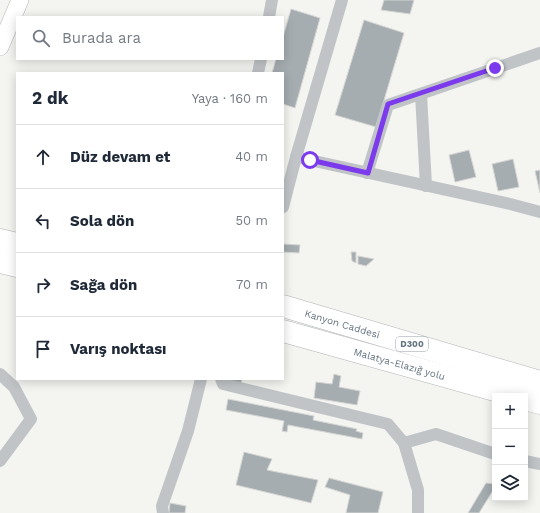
<!DOCTYPE html>
<html lang="tr">
<meta charset="utf-8">
<style>
:root{--surface:#fff;--page:#f6f6f7;--text:#1f2937;--muted:#747a83;--line:#e0e1e3}
body{margin:0;font-family:"Work Sans",sans-serif;background:var(--page);color:var(--text)}
.controls{position:absolute;right:12px;bottom:12px;display:grid;overflow:hidden;border-radius:0px;box-shadow:0 2px 10px #0003}
.controls button{width:36px;height:36px;display:grid;place-items:center;padding:0;border:0;border-bottom:1px solid var(--line);background:var(--surface);color:var(--text);font:20px sans-serif}
.stop{position:absolute;width:12px;height:12px;margin:-9px;border:3px solid #7c3aed;border-radius:50%;background:#fff}
.stop.end{background:#7c3aed;border-color:#fff;box-shadow:0 1px 4px #0008}
.list{margin:0;padding:0;list-style:none}
h2{display:flex;justify-content:space-between;align-items:center;height:52px;margin:0;padding:0 16px;font-size:17px}
h2 small{font-size:13px;font-weight:400;color:var(--muted)}
.list li{display:grid;grid-template-columns:26px 1fr auto;gap:12px;align-items:center;box-sizing:border-box;height:64px;padding:0 16px;border-top:1px solid var(--line)}
.list b{display:block;font-size:15px;white-space:nowrap}
.list em{font-size:13px;font-style:normal;color:var(--muted)}
.icon{flex:none;width:22px;height:22px;fill:none;stroke:currentColor;stroke-width:2;stroke-linecap:round;stroke-linejoin:round}
.map{position:relative;flex:none;width:540px;height:513px;overflow:hidden}
.search{position:absolute;background:var(--surface);box-shadow:0 2px 10px #0003;left:16px;top:16px;width:268px;height:44px;display:flex;align-items:center;gap:10px;box-sizing:border-box;padding:0 14px;border-radius:0px;color:var(--muted);font-size:15px}
.panel{position:absolute;background:var(--surface);box-shadow:0 2px 10px #0003;left:16px;top:72px;width:268px;height:308px;border-radius:0px}
.map>svg:first-child{display:block}
</style>
<div class="map">
<svg width="540" height="513" viewBox="0 0 540 513">
<rect width="100%" height="100%" fill="#f4f4f1"/>
<g fill="#a5adb1" stroke="#d6d6d4">
<polygon points="384,0 414,0 410,14 381,10"/>
<polygon points="291,9 320,18 295,108 283,104 283,73 272,73 276,59 283,59 283,37"/>
<polygon points="364,20 404,33 376,127 335,115"/>
<polygon points="469,150 476,177 455,182 449,155"/>
<polygon points="513,159 519,187 498,191 492,164"/>
<polygon points="540,170 540,193 535,171"/>
<polygon points="283,244 300,245 299,253 283,252"/>
<polygon points="351,252 356,252 356,263 352,261"/>
<polygon points="358,256 374,259 366,266 358,264"/>
<polygon points="334,374 341,376 339,387 360,391 357,405 314,398 316,382 332,384"/>
<polygon points="226,379 242,379 241,384"/>
<polygon points="228,399 314,416 313,420 357,429 356,431 363,433 362,439 288,425 287,432 282,431 284,421 226,410"/>
<polygon points="244,452 272,459 267,470 318,480 311,503 236,485"/>
<polygon points="329,478 383,492 378,513 346,513 350,495 325,487"/>
<polygon points="486,483 495,484 495,492 492,492 479,513 468,513"/>
<polygon points="170,503 186,506 185,513 169,513"/>
</g>
<g fill="none" stroke-linecap="round" stroke-linejoin="round">
<g stroke="#b0b6b9" stroke-width="18">
<polyline id="secondary" points="0,47 20,0"/>
</g>
<g stroke="#b1b5b7" stroke-width="23">
<g id="highway">
<polyline points="0,240 17,244"/>
<polyline points="0,262 17,266"/>
<path id="s1" d="M 283,306 L 540,382"/>
<path id="s2" d="M 283,331 L 516,396"/>
<polyline points="525,399 540,403"/>
</g>
</g>
<g stroke="#c0c4c7" stroke-width="12">
<polyline points="269,17 272,0"/>
<polyline points="258,73 261,59"/>
<polyline points="421,94 426,186"/>
<polyline points="296,157 342,0"/>
<polyline points="367,173 388,105 540,53"/>
<polyline points="283,207 296,157 510,204 540,212"/>
<polyline points="0,374 14,387 31,419 0,461"/>
<polyline points="221,379 223,384 388,424 404,443 418,490 418,513"/>
<polyline points="404,443 436,434 495,454"/>
<polyline points="525,461 540,464"/>
<polyline points="163,513 162,506 188,431 201,379"/>
</g>
<use href="#secondary" stroke="#fff" stroke-width="17"/>
<use href="#highway" stroke="#fff" stroke-width="22"/>
</g>
<g fill="none" stroke-linecap="round" stroke-linejoin="round">
<polyline stroke="#7c3aed" stroke-width="5" points="310,160 368,173 388,104 495,68"/>
</g>
<g text-anchor="middle" stroke-width="4" stroke-linejoin="round" paint-order="stroke">
<rect fill="#fff" stroke="#939ea6" stroke-width="1" x="396" y="337" width="32" height="14" rx="3"/>
<g font-size="9" font-weight="bold" fill="#657580">
<text x="412" y="347">D300</text>
</g>
<g font-size="10" fill="#657580" stroke="#fff">
<text dy="4" stroke="none"><textPath href="#s1" startOffset="62">Kanyon Caddesi</textPath></text>
<text dy="4" stroke="none"><textPath href="#s2" startOffset="121">Malatya-Elazığ yolu</textPath></text>
</g>
</g>
</svg>
<div class="controls">
<button>+</button>
<button>−</button>
<button><svg class="icon" aria-label="layers" viewBox="0 0 24 24"><path d="M12 4l9 5-9 5-9-5zM3 14l9 5 9-5"/></svg></button>
</div>
<div class="stop" style="left:310px;top:160px"></div>
<div class="stop end" style="left:495px;top:68px"></div>
<div class="search"><svg class="icon" aria-label="search" viewBox="0 0 24 24"><circle cx="10" cy="10" r="6"/><path d="M15 15l6 6"/></svg>Burada ara</div>
<section class="panel">
<h2>2 dk<small>Yaya · 160 m</small></h2>
<ul class="list">
<li><svg class="icon" aria-label="ahead" viewBox="0 0 24 24"><path d="M12 20V5M6 11l6-6 6 6"/></svg><div><b>Düz devam et</b></div><em>40 m</em></li>
<li><svg class="icon" aria-label="left" viewBox="0 0 24 24"><path d="M17 20v-9H6M10 6l-5 5 5 5"/></svg><div><b>Sola dön</b></div><em>50 m</em></li>
<li><svg class="icon" aria-label="right" viewBox="0 0 24 24"><path d="M7 20v-9h11M14 6l5 5-5 5"/></svg><div><b>Sağa dön</b></div><em>70 m</em></li>
<li><svg class="icon" aria-label="arrive" viewBox="0 0 24 24"><path d="M6 21V4h12l-3 4 3 4H6"/></svg><div><b>Varış noktası</b></div></li>
</ul>
</section>
</div>
